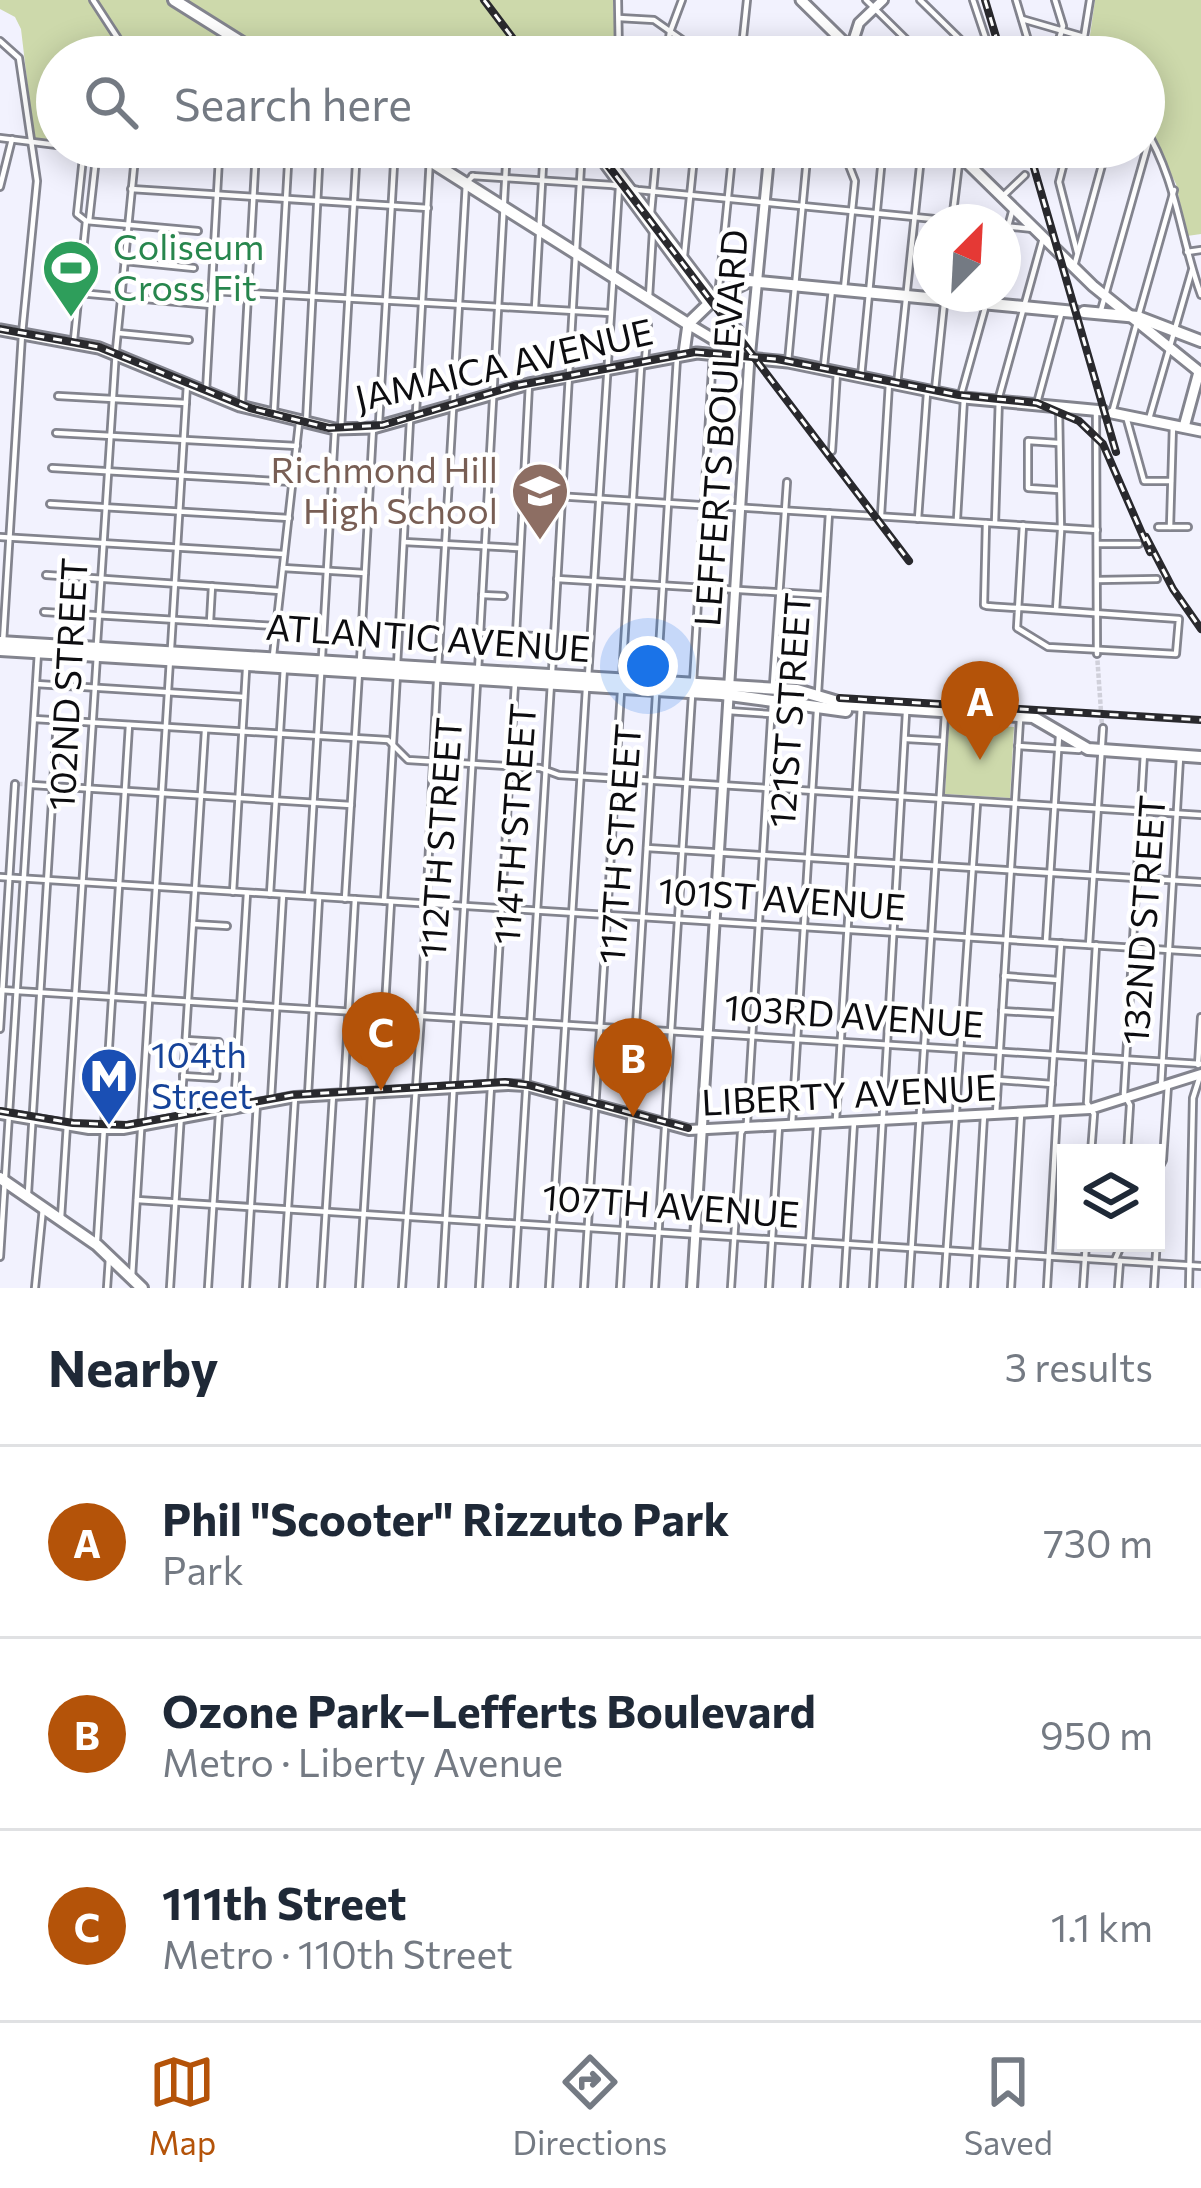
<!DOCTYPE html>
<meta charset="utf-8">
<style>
:root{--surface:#fff;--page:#f2f2f3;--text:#1f2937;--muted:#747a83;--line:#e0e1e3;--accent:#b45309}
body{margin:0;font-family:Commissioner,sans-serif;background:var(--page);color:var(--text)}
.controls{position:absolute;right:36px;bottom:36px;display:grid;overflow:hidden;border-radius:0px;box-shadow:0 6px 30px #0003}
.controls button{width:108px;height:108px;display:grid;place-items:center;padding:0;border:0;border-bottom:3px solid var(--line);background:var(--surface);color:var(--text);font:60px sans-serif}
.compass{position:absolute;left:913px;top:204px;width:108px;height:108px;border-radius:50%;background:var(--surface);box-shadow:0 6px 30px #0003;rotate:24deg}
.you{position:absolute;left:648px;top:666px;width:42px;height:42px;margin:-30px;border:9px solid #fff;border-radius:50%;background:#1a73e8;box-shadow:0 0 0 18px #1a73e833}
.badge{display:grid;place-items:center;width:78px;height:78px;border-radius:50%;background:var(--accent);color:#fff;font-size:39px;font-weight:700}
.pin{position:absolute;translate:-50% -99px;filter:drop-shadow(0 3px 6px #0008)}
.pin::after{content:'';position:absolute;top:63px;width:42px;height:36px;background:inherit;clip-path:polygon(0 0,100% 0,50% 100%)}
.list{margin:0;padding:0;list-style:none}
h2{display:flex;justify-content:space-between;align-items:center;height:156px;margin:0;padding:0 48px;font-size:51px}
h2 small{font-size:39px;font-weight:400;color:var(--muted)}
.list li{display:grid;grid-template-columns:78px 1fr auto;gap:36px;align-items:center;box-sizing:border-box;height:192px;padding:0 48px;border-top:3px solid var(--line)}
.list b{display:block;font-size:45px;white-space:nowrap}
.list p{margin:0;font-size:39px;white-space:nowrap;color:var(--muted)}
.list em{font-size:39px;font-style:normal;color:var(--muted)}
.icon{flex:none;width:66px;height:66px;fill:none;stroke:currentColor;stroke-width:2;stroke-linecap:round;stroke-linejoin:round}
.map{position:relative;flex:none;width:1201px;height:1288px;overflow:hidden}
.search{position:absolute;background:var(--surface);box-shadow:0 6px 30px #0003;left:36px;right:36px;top:36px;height:132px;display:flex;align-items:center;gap:30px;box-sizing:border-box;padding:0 42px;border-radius:66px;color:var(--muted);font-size:45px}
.sheet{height:732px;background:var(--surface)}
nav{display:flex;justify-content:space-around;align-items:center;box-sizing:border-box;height:168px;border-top:3px solid var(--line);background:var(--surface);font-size:33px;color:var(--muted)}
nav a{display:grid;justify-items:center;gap:6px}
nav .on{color:var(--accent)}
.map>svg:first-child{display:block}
</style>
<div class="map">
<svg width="1201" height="1288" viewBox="0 0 1201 1288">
<rect width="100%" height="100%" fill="#f2f2fe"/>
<g fill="#cdd9ab">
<polygon points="0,0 613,0 615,43 606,56 598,57 57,57 57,141 34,139 21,29 15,17 0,9"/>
<polygon points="1095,0 1201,0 1201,234 1187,236 1176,184 1144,119 1144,57 1094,57 1090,35"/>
<polygon points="949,723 1014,727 1010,798 945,794"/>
</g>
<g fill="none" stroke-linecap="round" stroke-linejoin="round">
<g stroke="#d0d0da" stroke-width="4.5" stroke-dasharray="4.5 2" stroke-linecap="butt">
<polyline points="1097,654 1102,726"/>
<polyline points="18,784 26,784"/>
</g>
<g stroke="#83848e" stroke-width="10">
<g id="minor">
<polyline points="93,0 130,57"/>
<polyline points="618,0 619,57"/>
<polyline points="866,0 924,57"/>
<polyline points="920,0 973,52"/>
<polyline points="973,0 992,57"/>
<polyline points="1016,0 1033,57"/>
<polyline points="619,18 654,20 691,46 742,52"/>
<polyline points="1022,19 1084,37"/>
<polyline points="0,41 19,58 37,181 22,334 3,642"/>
<polyline points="666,57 670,32 682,0"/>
<polyline points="741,57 747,0"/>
<polyline points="968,57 985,40"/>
<polyline points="1054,57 1063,26 1055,0"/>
<polyline points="1088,57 1084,37 1090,0"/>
<path d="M 1144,127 C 1177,179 1180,238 1201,295"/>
<polyline points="0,138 57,145"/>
<polyline points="77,147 219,158 270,147"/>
<polyline points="590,147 706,304"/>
<polyline points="601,147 750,343"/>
<polyline points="867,147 881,147"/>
<polyline points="1068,147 1059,182 1077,252"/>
<polyline points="598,158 610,159 611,147"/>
<polyline points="973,168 994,147"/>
<polyline points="472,176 612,185 638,190 965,222"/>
<polyline points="0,187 12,139"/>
<polyline points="131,189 428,208"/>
<polyline points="1003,196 1025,175"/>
<polyline points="651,213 657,147"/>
<polyline points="86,221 198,231"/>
<polyline points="89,221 97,149"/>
<polyline points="952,221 960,155"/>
<polyline points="1003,226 1033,229"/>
<polyline points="1003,245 1013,208"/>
<polyline points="1187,252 1201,250"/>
<polyline points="124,261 194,268"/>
<polyline points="675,262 684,256 695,147"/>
<polyline points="1075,263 1107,147"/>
<polyline points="844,289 855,181 846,158 846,147"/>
<polyline points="212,291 610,313"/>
<polyline points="79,293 211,305"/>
<polyline points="722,293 719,287 733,147"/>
<polyline points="649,297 653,231"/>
<polyline points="535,308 544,147"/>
<polyline points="1101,310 1150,137"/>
<polyline points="1138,317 1174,190"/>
<polyline points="118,333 189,340"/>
<polyline points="74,340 86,221 77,214 84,148"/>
<polyline points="645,361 648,325"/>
<polyline points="788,362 808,147"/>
<polyline points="824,366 832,289"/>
<polyline points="861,377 883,147"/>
<polyline points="897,385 922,147"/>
<polyline points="935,390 945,294"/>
<polyline points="206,392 219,158"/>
<polyline points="58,396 186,403"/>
<polyline points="960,398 989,294"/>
<polyline points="242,402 256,150"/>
<polyline points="1037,403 1062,311"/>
<polyline points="1096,410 1097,654"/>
<polyline points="274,411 289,147"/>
<polyline points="416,412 430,157 454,147"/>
<polyline points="1112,413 1136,326"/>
<polyline points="1149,419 1192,270"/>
<polyline points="1127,420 1144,481 1171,481"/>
<polyline points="306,423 320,147"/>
<polyline points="379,423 395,147"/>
<polyline points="341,429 357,147"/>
<polyline points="56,433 297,446"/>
<polyline points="1058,443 1028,441 1028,488 1059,490"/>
<polyline points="832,451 837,372"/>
<polyline points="52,468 293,482"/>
<polyline points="524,494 1097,530"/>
<polyline points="50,504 289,518"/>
<polyline points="881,515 889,383"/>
<polyline points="918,519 927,393"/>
<polyline points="957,519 964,398"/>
<path d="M 986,523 L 984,605 L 987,606 C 998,607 1010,608 1022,608 C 1074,612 1127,615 1179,619 L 1176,654 L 1048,647 L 1017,628 L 1023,525"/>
<polyline points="995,523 999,397 1043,238"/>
<polyline points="1158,527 1188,527"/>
<polyline points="1170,527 1173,424"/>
<polyline points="0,537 284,554"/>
<polyline points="404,542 518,548"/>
<polyline points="1097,544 1139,544"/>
<polyline points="283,568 365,573"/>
<polyline points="46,575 280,591"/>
<polyline points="557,579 824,595"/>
<polyline points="1098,580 1157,579"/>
<polyline points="482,595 504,596"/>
<polyline points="1056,610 1061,531 1059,406"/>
<polyline points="44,612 276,626"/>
<polyline points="210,622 212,586"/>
<polyline points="480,633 552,637"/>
<polyline points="516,635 529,384"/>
<polyline points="97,644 116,350 136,147"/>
<polyline points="171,648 187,384"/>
<polyline points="273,656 299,423"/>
<polyline points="322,657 335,429"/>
<polyline points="360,662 373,428"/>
<polyline points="397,666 410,420"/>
<polyline points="438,669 466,183 473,176"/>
<polyline points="478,671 507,147"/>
<polyline points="552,672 582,147"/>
<polyline points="588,678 619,187"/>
<polyline points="622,679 641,367"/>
<polyline points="657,682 677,358"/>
<polyline points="693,683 713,354"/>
<polyline points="36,684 244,697"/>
<polyline points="773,685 787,482"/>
<polyline points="818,693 829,513"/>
<polyline points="728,711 770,714"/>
<polyline points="34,719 388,740 408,760 540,768 559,775 1201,815"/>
<polyline points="907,739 943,741"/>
<polyline points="1018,746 1079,750"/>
<polyline points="32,785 351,805"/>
<polyline points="647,848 1201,882"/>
<polyline points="0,877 1201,952"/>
<polyline points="233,892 246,670"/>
<polyline points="270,894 284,667"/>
<polyline points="308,896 321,674"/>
<polyline points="345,899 359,672"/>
<polyline points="384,901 397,674"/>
<polyline points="193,924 227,926"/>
<polyline points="1046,941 1059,736"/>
<polyline points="1089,945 1103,728"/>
<polyline points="1004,976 1058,980"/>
<polyline points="0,990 1201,1064"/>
<polyline points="1002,1011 1056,1014"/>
<polyline points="0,1029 15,784"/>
<polyline points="1198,1065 1201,1017"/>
<polyline points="183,1076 216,1078 219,1042 186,1040"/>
<polyline points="998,1080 1052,1084"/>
<polyline points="1161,1087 1180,757"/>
<polyline points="344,1091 355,899"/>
<polyline points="380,1093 391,902"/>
<polyline points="308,1095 319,898"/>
<polyline points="271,1099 283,895"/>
<polyline points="234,1108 247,893"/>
<polyline points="1050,1111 1061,943"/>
<polyline points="996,1114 1020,719"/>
<polyline points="836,1120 861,706"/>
<polyline points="792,1124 817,711"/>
<polyline points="1091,1153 1094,1114 1087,1103 1096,945"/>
<polyline points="1127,1153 1130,1105 1124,1094 1144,753"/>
<polyline points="1156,1174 1163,1160 1168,1085"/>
<polyline points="28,1193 57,720"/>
<polyline points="137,1200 1201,1266"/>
<polyline points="61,1218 97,655"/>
<polyline points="97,1240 129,725"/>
<polyline points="0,1257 38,652"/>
<polyline points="1115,1260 1122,1243"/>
<polyline points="132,1277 170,659"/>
<polyline points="35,1288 43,1208"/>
<polyline points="107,1288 109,1258"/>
<polyline points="170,1288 205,731"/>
<polyline points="208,1288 219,1114"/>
<polyline points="246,1288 257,1103"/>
<polyline points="283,1288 295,1097"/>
<polyline points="321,1288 333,1095"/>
<polyline points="359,1288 371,1096"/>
<polyline points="402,1288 421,1016 437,681"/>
<polyline points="442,1288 477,683"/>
<polyline points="479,1288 515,683"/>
<polyline points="514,1288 551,683"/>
<polyline points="549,1288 586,689"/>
<polyline points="584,1288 621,691"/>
<polyline points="620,1288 656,695"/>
<polyline points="655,1288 692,695"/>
<polyline points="731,1288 741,1133 747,1123 772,703"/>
<polyline points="769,1288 779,1126"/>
<polyline points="806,1288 817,1126"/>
<polyline points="844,1288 854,1122"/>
<polyline points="873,1288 906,713"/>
<polyline points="909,1288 945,713"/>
<polyline points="944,1288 977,804"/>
<polyline points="974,1288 984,1115"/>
<polyline points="1011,1288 1021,1114"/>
<polyline points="1047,1288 1057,1112"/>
<polyline points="1083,1288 1086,1243"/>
<polyline points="1118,1288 1120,1261"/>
<polyline points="1154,1288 1159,1203"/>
<polyline points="1189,1288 1193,1098 1200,1076"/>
</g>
</g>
<g stroke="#83848e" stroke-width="14">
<g id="tertiary">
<polyline points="848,57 859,23 883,0"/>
<polyline points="0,1114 89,1129 123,1129 295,1097 508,1085 526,1086 689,1130 1090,1109 1201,1074"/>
<polyline points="692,1288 749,365 770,147"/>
</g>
</g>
<g stroke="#83848e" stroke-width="15">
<g id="secondary">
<polyline points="801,0 859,57"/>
<polyline points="951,147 1093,286 1201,373"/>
<polyline points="0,330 99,348 240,406 335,429 373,428 529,384 697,353 788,362 964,398 1103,411"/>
<polyline points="684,353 688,324 740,355"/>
<polyline points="1112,413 1201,431"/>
<polyline points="1184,427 1199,372"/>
</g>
</g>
<g stroke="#83848e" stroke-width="16">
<g id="primary">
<polyline points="174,0 265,57"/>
<polyline points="408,147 688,324 716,297 749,281 1075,312"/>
<polyline points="1084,312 1138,317 1201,341"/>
<polyline points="0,642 797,690 848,705 1033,717 1088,749 1201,757"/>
<polyline points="0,650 722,694 846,711"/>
<polyline points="0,1178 97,1245 142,1288"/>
</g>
</g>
<use href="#minor" stroke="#fff" stroke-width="4.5"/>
<use href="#tertiary" stroke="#fff" stroke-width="8"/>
<use href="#secondary" stroke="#fff" stroke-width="9"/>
<use href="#primary" stroke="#fff" stroke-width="10"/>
<g stroke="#29292d" stroke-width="8">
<g id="rail">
<polyline points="484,0 527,57"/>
<polyline points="985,0 1002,57"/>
<polyline points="594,147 909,561"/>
<polyline points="1028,147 1116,452"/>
<polyline points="0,329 99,347 250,408 329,428 383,425 514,386 695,352 777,359 959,395 1037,403 1079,421 1103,444 1150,552"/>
<polyline points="1146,537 1173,589 1201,629"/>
<polyline points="840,698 1201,720"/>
<polyline points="0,1111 73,1123 127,1125 292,1095 505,1082 528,1085 688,1128"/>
</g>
</g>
<use href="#rail" stroke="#fff" stroke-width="3" stroke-dasharray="9" stroke-linecap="butt"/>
</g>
<defs>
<g id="stadium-pin" transform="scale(3)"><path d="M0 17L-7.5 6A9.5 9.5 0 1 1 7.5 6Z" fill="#2e9e5b" stroke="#fff"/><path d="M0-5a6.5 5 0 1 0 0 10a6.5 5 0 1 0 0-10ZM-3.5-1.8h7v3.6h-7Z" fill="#fff"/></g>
<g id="school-pin" transform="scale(3)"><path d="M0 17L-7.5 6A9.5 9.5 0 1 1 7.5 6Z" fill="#8d6e63" stroke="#fff"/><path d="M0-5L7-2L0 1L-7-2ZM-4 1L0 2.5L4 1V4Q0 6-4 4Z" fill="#fff"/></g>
<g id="metro-pin" transform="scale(3)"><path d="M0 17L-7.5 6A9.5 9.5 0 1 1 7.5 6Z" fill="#1a4fb4" stroke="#fff"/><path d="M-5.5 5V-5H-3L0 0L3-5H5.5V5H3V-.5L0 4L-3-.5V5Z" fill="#fff"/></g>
</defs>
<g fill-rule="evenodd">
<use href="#stadium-pin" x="71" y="268"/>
<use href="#school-pin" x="540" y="491"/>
<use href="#metro-pin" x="109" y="1076"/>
</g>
<g text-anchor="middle" stroke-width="9" stroke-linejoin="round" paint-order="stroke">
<g font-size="36" fill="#27864d" stroke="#fff" text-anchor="start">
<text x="113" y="260">Coliseum<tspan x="113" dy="41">Cross Fit</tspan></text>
</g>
<g font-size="36" fill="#0d0d10" stroke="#fff">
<text transform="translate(504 365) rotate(-13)" y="13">JAMAICA AVENUE</text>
<text transform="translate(721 428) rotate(-86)" y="13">LEFFERTS BOULEVARD</text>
<text transform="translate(428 638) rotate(4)" y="13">ATLANTIC AVENUE</text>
<text transform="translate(68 684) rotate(-87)" y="13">102ND STREET</text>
<text transform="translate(790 710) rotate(-86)" y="13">121ST STREET</text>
<text transform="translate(515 824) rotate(-86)" y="13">114TH STREET</text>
<text transform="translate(441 838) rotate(-86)" y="13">112TH STREET</text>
<text transform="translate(620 844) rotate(-86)" y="13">117TH STREET</text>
<text transform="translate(782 899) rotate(4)" y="13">101ST AVENUE</text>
<text transform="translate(1144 920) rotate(-86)" y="13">132ND STREET</text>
<text transform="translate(854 1016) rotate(4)" y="13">103RD AVENUE</text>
<text transform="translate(849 1095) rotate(-3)" y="13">LIBERTY AVENUE</text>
<text transform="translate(671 1206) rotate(4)" y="13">107TH AVENUE</text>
</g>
<g font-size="36" fill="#785e54" stroke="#fff" text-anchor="end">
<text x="498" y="483">Richmond Hill<tspan x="498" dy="41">High School</tspan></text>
</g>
<g font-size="36" fill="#164399" stroke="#fff" text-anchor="start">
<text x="151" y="1068">104th<tspan x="151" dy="41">Street</tspan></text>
</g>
</g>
</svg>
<div class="controls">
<button><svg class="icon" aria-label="layers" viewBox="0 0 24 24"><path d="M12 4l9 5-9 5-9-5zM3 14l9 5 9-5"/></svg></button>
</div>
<svg class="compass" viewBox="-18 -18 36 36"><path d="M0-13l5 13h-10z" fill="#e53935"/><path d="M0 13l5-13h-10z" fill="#747a83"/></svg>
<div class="you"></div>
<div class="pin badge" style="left:980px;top:760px">A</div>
<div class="pin badge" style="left:633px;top:1117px">B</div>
<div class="pin badge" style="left:381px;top:1091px">C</div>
<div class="search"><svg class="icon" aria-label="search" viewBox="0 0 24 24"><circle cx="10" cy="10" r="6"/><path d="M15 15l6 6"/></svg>Search here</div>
</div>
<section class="sheet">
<h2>Nearby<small>3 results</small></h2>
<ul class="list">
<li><span class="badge">A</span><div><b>Phil &quot;Scooter&quot; Rizzuto Park</b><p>Park</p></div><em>730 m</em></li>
<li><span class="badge">B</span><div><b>Ozone Park–Lefferts Boulevard</b><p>Metro · Liberty Avenue</p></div><em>950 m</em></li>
<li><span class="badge">C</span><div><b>111th Street</b><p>Metro · 110th Street</p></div><em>1.1 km</em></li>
</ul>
</section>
<nav>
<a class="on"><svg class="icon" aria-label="map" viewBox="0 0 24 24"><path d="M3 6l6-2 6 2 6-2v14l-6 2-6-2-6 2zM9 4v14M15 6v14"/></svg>Map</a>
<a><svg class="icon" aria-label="directions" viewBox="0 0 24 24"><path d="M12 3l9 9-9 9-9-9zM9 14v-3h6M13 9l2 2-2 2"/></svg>Directions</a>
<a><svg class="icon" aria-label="saved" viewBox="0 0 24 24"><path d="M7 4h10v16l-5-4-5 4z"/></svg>Saved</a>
</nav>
